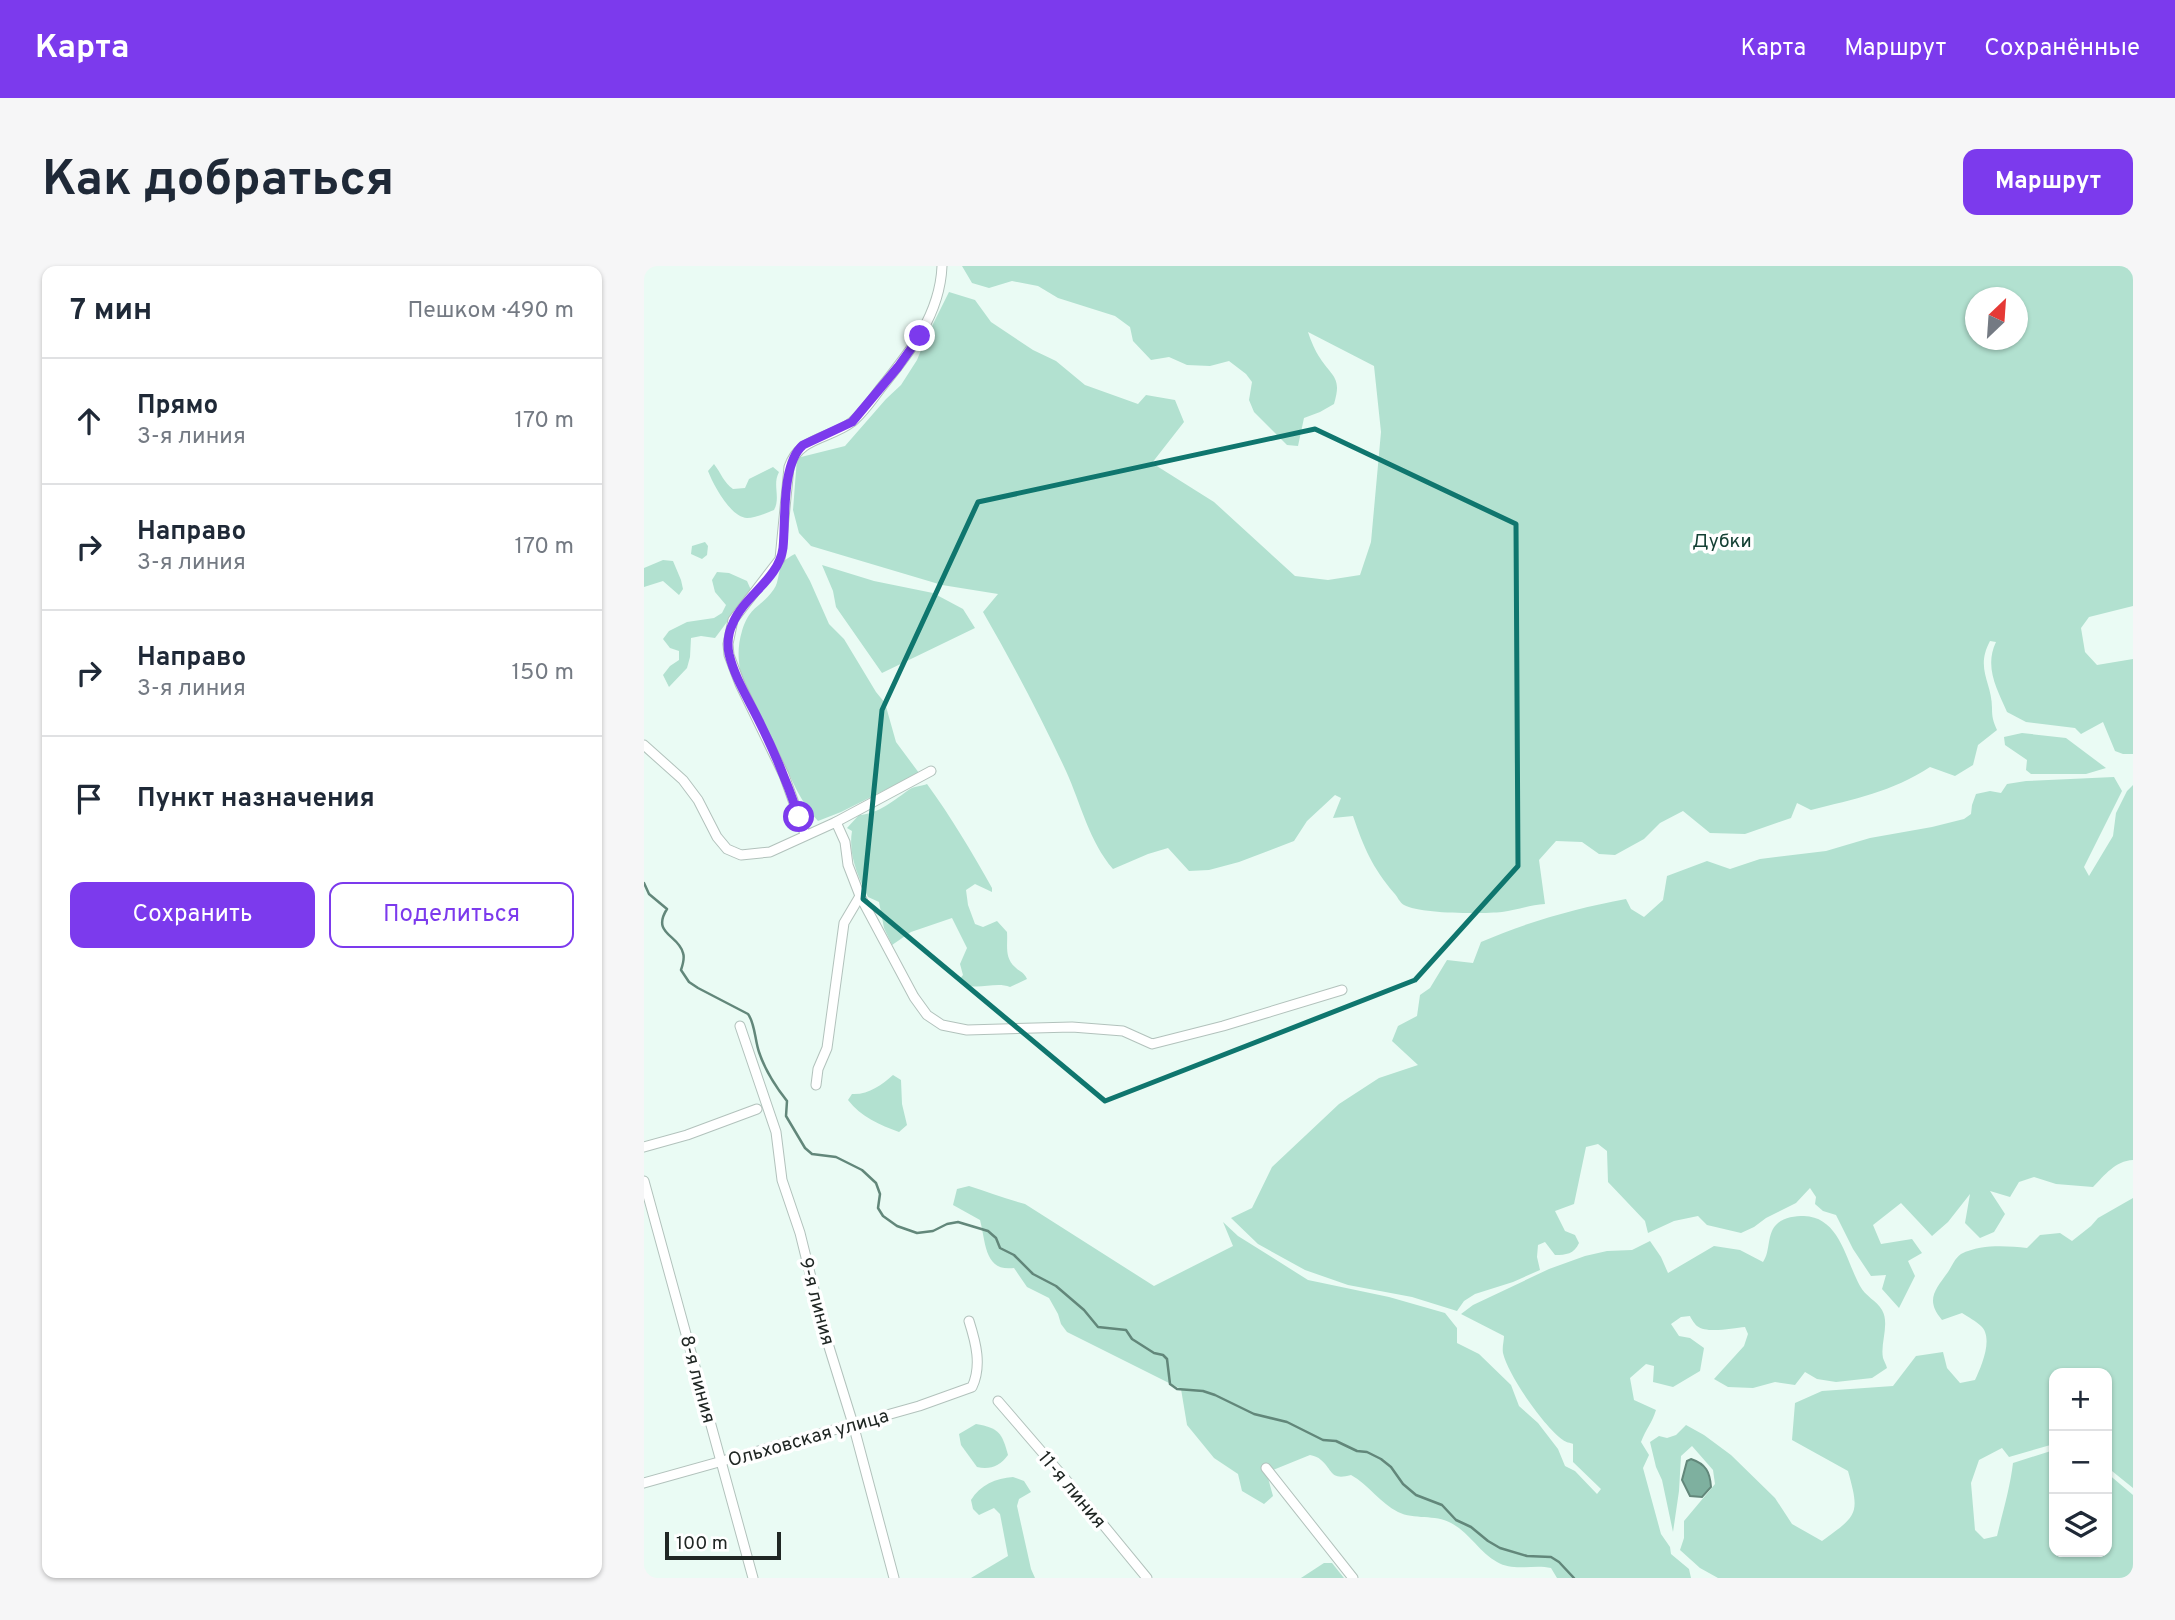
<!DOCTYPE html>
<html lang="ru">
<meta charset="utf-8">
<style>
:root{--surface:#fff;--page:#f6f6f7;--text:#1f2937;--muted:#747a83;--line:#e0e1e3;--accent:#7c3aed}
body{margin:0;font-family:Overpass,sans-serif;background:var(--page);color:var(--text)}
.controls{position:absolute;right:21px;bottom:21px;display:grid;overflow:hidden;border-radius:14px;box-shadow:0 2px 5px #0004}
.controls button{width:63px;height:63px;display:grid;place-items:center;padding:0;border:0;border-bottom:2px solid var(--line);background:var(--surface);color:var(--text);font:35px sans-serif}
.compass{position:absolute;left:1321px;top:21px;width:63px;height:63px;border-radius:50%;background:var(--surface);box-shadow:0 2px 5px #0004;rotate:25deg}
.scale{position:absolute;left:21px;bottom:18px;width:116px;box-sizing:border-box;padding-left:7px;border:4px solid #202724;border-top:0;font-size:19px;line-height:24px;white-space:nowrap;color:#202724;-webkit-text-stroke:5px #fff;paint-order:stroke}
.stop{position:absolute;width:21px;height:21px;margin:-16px;border:5px solid #7c3aed;border-radius:50%;background:#fff}
.stop.end{background:#7c3aed;border-color:#fff;box-shadow:0 2px 7px #0008}
.list{margin:0;padding:0;list-style:none}
h2{display:flex;justify-content:space-between;align-items:center;height:91px;margin:0;padding:0 28px;font-size:30px}
h2 small{font-size:23px;font-weight:400;color:var(--muted)}
.list li{display:grid;grid-template-columns:46px 1fr auto;gap:21px;align-items:center;box-sizing:border-box;height:126px;padding:0 28px;border-top:2px solid var(--line)}
.list b{display:block;font-size:26px;white-space:nowrap}
.list p{margin:0;font-size:23px;white-space:nowrap;color:var(--muted)}
.list em{font-size:23px;font-style:normal;color:var(--muted)}
.actions{display:flex;gap:14px;padding:21px 28px}
.actions a{flex:1;padding:16px 0;border:2px solid var(--accent);border-radius:14px;text-align:center;font-size:24px;color:var(--accent)}
.actions .main{background:var(--accent);color:#fff}
.icon{flex:none;width:38px;height:38px;fill:none;stroke:currentColor;stroke-width:2;stroke-linecap:round;stroke-linejoin:round}
.map{position:relative;flex:none;width:1489px;height:1312px;overflow:hidden;border-radius:14px}
header{display:flex;align-items:center;gap:42px;box-sizing:border-box;height:98px;padding:0 35px;background:var(--accent);color:#fff}
header strong{font-size:33px}
nav{display:flex;gap:38px;margin-inline-start:auto;font-size:24px}
.intro{display:flex;align-items:center;justify-content:space-between;box-sizing:border-box;height:168px;padding:0 42px}
h1{margin:0;font-size:49px}
.button{padding:18px 32px;border-radius:14px;background:var(--accent);color:#fff;font-size:24px;font-weight:700}
main{display:flex;gap:42px;padding:0 42px}
aside{flex:1;background:var(--surface);border-radius:14px;box-shadow:0 2px 5px #0004}
.map>svg:first-child{display:block}
</style>
<header>
<strong>Карта</strong>
<nav><a>Карта</a><a>Маршрут</a><a>Сохранённые</a></nav>
</header>
<div class="intro"><h1>Как добраться</h1><a class="button">Маршрут</a></div>
<main>
<aside>
<h2>7 мин<small>Пешком · 490 m</small></h2>
<ul class="list">
<li><svg class="icon" aria-label="ahead" viewBox="0 0 24 24"><path d="M12 20V5M6 11l6-6 6 6"/></svg><div><b>Прямо</b><p>3-я линия</p></div><em>170 m</em></li>
<li><svg class="icon" aria-label="right" viewBox="0 0 24 24"><path d="M7 20v-9h11M14 6l5 5-5 5"/></svg><div><b>Направо</b><p>3-я линия</p></div><em>170 m</em></li>
<li><svg class="icon" aria-label="right" viewBox="0 0 24 24"><path d="M7 20v-9h11M14 6l5 5-5 5"/></svg><div><b>Направо</b><p>3-я линия</p></div><em>150 m</em></li>
<li><svg class="icon" aria-label="arrive" viewBox="0 0 24 24"><path d="M6 21V4h12l-3 4 3 4H6"/></svg><div><b>Пункт назначения</b></div></li>
</ul>
<div class="actions"><a class="main">Сохранить</a><a>Поделиться</a></div>
</aside>
<div class="map">
<svg width="1489" height="1312" viewBox="0 0 1489 1312">
<rect width="100%" height="100%" fill="#eafbf4"/>
<g fill="#b2e1d0" fill-rule="evenodd">
<path d="M 318,0 L 1489,0 L 1489,340 L 1445,351 L 1437,362 L 1441,386 L 1453,399 L 1489,393 L 1489,488 L 1479,488 L 1471,485 L 1459,456 L 1437,468 L 1431,462 L 1382,456 L 1363,446 C 1353,423 1340,401 1352,376 L 1346,375 C 1331,403 1348,416 1348,442 C 1348,451 1349,455 1353,464 L 1334,479 L 1329,499 L 1311,510 L 1286,501 C 1248,526 1210,533 1167,544 L 1153,537 L 1147,552 L 1101,568 L 1066,567 L 1039,545 L 1016,557 L 1000,573 L 971,589 L 955,588 L 938,576 L 912,575 L 895,594 L 901,638 C 886,639 872,644 858,646 C 839,648 775,648 760,639 C 756,637 753,630 750,627 C 728,601 720,582 709,550 L 689,552 L 697,532 L 691,529 L 663,555 L 650,575 L 595,596 L 565,604 L 545,605 L 524,582 L 504,588 L 469,603 C 445,575 437,538 422,505 C 397,451 369,398 339,346 L 354,328 L 298,319 L 167,280 L 155,267 L 149,244 L 153,192 L 201,180 L 242,133 L 257,119 L 273,94 L 282,72 L 305,26 L 331,34 L 347,56 L 389,84 L 412,95 L 441,119 L 494,138 L 502,129 L 531,134 L 540,156 L 508,197 L 570,236 L 651,310 L 684,314 L 716,309 L 727,276 L 737,166 L 730,100 L 664,66 C 667,75 671,85 676,92 C 689,112 698,111 690,138 L 676,146 L 660,152 L 654,180 L 643,179 L 610,146 L 605,134 L 608,116 L 602,108 L 585,95 L 566,100 L 543,99 L 525,91 L 507,94 L 489,75 L 486,61 L 471,50 L 414,32 L 394,20 L 368,15 L 345,22 L 328,17 ZM 1332,32 L 1374,32 L 1374,74 L 1332,74 Z"/>
<path d="M 70,198 C 77,207 80,217 89,223 L 101,222 L 105,213 L 129,201 L 135,206 C 128,219 137,231 130,244 C 123,247 111,252 103,252 C 86,251 69,218 64,205 Z"/>
<polygon points="61,276 64,280 63,289 58,293 47,288 48,280"/>
<path d="M 151,288 L 166,315 L 185,358 L 200,373 L 232,426 L 241,437 L 252,476 L 275,507 L 197,546 L 174,555 C 153,531 150,516 136,490 C 116,453 84,410 98,365 C 106,339 117,342 130,323 C 135,316 134,305 138,298 C 140,294 147,290 151,288 Z"/>
<polygon points="19,294 29,295 37,314 39,323 35,329 19,315 0,321 0,302"/>
<polygon points="178,299 230,315 289,327 319,343 331,362 238,407 192,341 189,325"/>
<polygon points="73,306 85,307 103,315 107,324 71,372 57,370 47,372 46,391 43,402 25,421 19,409 26,400 35,394 35,385 26,382 19,373 25,365 43,356 70,352 78,347 82,339 71,326 68,314"/>
<polygon points="1378,467 1422,472 1462,502 1442,508 1387,508 1382,504 1383,494 1361,479 1360,471"/>
<path d="M 1470,511 L 1478,525 L 1440,601 L 1445,610 L 1469,570 L 1472,547 L 1483,525 L 1489,519 L 1489,894 C 1471,895 1461,909 1449,921 L 1412,918 L 1390,911 L 1375,916 L 1366,931 L 1346,925 L 1361,948 L 1350,966 L 1336,972 L 1321,957 L 1326,928 L 1304,956 L 1288,970 L 1257,937 L 1229,959 L 1237,978 L 1268,973 L 1278,987 L 1264,995 L 1271,1010 L 1255,1042 L 1238,1023 L 1242,1009 L 1227,1010 L 1209,983 L 1192,949 L 1179,945 L 1171,938 L 1172,931 L 1166,922 L 1152,937 L 1122,952 L 1110,961 L 1097,967 L 1063,959 L 1054,950 L 1030,955 L 1004,967 L 1001,955 L 964,916 L 963,885 L 954,878 L 942,881 L 930,938 L 911,945 L 921,965 L 931,969 L 935,977 C 930,988 922,989 911,989 L 901,976 L 894,979 L 893,991 L 896,1004 L 869,1016 L 831,1028 L 820,1035 L 813,1045 L 768,1031 L 704,1019 L 661,1004 L 614,978 L 587,952 L 608,942 L 628,901 L 695,838 L 735,812 L 774,799 L 748,775 L 754,760 L 773,750 L 776,729 L 786,722 L 803,694 L 829,697 L 837,676 C 883,656 933,642 982,633 L 987,643 L 1000,651 L 1019,634 L 1023,610 L 1063,595 L 1086,603 L 1116,593 L 1182,585 L 1226,572 L 1288,561 L 1320,553 L 1327,548 L 1328,539 L 1332,528 L 1346,525 L 1357,527 L 1363,518 L 1382,515 Z"/>
<path d="M 283,518 C 307,551 328,586 348,622 L 348,626 L 331,618 L 322,624 L 324,639 L 331,658 L 339,661 L 353,655 L 363,666 C 364,679 360,691 371,701 C 376,706 380,706 383,713 L 366,721 C 350,714 328,728 315,714 L 319,709 L 316,698 L 323,682 L 308,652 L 267,666 L 248,679 L 240,662 L 235,636 L 224,631 C 214,610 204,589 208,565 L 203,562 L 215,549 C 235,548 250,534 266,523 C 271,520 278,520 283,518 Z"/>
<path d="M 249,809 L 257,814 L 258,838 L 263,859 L 255,866 C 236,859 217,851 204,834 L 208,828 C 224,829 238,819 249,809 Z"/>
<path d="M 325,920 C 344,926 362,933 381,938 L 510,1020 L 589,980 L 579,956 L 594,970 L 664,1014 L 745,1031 L 801,1047 L 813,1062 L 813,1077 L 835,1088 L 867,1119 L 875,1140 L 894,1157 L 914,1183 L 921,1200 L 931,1205 L 953,1228 L 957,1223 L 929,1196 L 929,1178 C 927,1177 921,1176 919,1174 C 900,1161 864,1109 859,1087 C 858,1081 860,1075 860,1070 L 817,1048 L 829,1039 L 905,1003 L 941,990 L 963,985 L 988,984 L 1006,975 L 1017,991 L 1024,1007 L 1070,980 L 1096,984 L 1119,996 C 1127,985 1122,967 1134,957 C 1141,951 1151,950 1160,950 C 1196,951 1202,995 1216,1020 C 1221,1030 1233,1035 1238,1044 C 1246,1058 1236,1077 1239,1092 C 1240,1095 1242,1098 1243,1102 L 1228,1112 L 1192,1116 L 1173,1113 L 1161,1106 L 1151,1119 L 1131,1116 L 1109,1122 L 1084,1121 L 1070,1113 L 1100,1080 L 1104,1068 L 1101,1061 C 1089,1062 1063,1068 1053,1060 C 1052,1060 1046,1051 1046,1050 L 1037,1051 L 1027,1058 L 1035,1070 L 1046,1072 L 1060,1082 L 1056,1105 L 1029,1121 L 1009,1116 L 1010,1100 L 1002,1098 L 986,1112 L 990,1134 L 1012,1144 C 1008,1157 1002,1163 997,1176 L 1005,1189 L 999,1202 L 1017,1268 L 1026,1281 L 1027,1288 L 1045,1303 L 1047,1312 L 913,1312 L 907,1302 C 889,1298 870,1306 853,1296 C 836,1287 825,1266 807,1257 C 791,1248 770,1254 754,1246 C 736,1237 725,1219 707,1209 C 686,1215 689,1204 677,1194 C 674,1191 670,1190 666,1189 L 629,1204 L 624,1212 L 629,1230 L 620,1238 L 598,1225 L 594,1208 L 570,1192 L 543,1159 L 537,1123 L 423,1066 L 417,1058 L 414,1048 L 405,1032 L 383,1021 L 370,1002 C 340,1006 342,976 336,954 L 309,939 L 313,923 Z"/>
<path d="M 1489,932 L 1489,1222 L 1463,1201 L 1463,1107 L 1410,1107 L 1410,1178 L 1365,1191 L 1358,1182 L 1335,1194 L 1327,1217 L 1331,1264 L 1340,1273 L 1353,1270 C 1359,1245 1366,1222 1369,1197 L 1410,1184 L 1410,1286 L 1463,1286 L 1463,1207 L 1489,1229 L 1489,1312 L 1074,1312 L 1056,1302 L 1036,1284 L 1040,1272 L 1040,1255 L 1071,1218 L 1069,1204 L 1048,1180 L 1037,1190 L 1035,1225 L 1029,1266 L 1018,1214 L 1012,1201 L 1006,1176 L 1015,1170 L 1023,1172 L 1032,1169 L 1042,1159 L 1060,1169 L 1087,1189 L 1131,1232 L 1148,1258 L 1178,1275 C 1214,1249 1216,1248 1204,1205 L 1148,1174 L 1151,1137 L 1178,1125 L 1249,1120 L 1272,1090 L 1299,1086 L 1303,1102 L 1316,1117 L 1331,1114 C 1337,1101 1350,1072 1337,1060 C 1332,1055 1324,1051 1318,1047 L 1298,1054 C 1281,1034 1291,1024 1304,1006 C 1308,1000 1311,992 1317,988 C 1338,978 1362,980 1383,982 L 1396,969 L 1416,967 L 1428,975 L 1447,960 L 1454,952 Z"/>
<path d="M 332,1158 C 355,1162 358,1167 364,1189 C 356,1200 346,1204 333,1201 L 317,1179 L 315,1168 Z"/>
<path d="M 369,1211 L 380,1215 L 387,1226 L 375,1233 L 373,1240 L 387,1303 L 391,1312 L 327,1312 L 364,1290 L 356,1248 L 350,1242 L 335,1249 L 329,1243 L 327,1234 C 336,1219 352,1212 369,1211 Z"/>
<polygon points="680,1297 688,1297 700,1312 657,1312"/>
</g>
<path fill="#7eb09f" stroke="#62877a" stroke-width="2" d="M 1047,1193 C 1062,1198 1066,1206 1067,1221 L 1058,1231 L 1046,1230 L 1038,1214 L 1043,1195 Z"/>
<g fill="none" stroke-linecap="round" stroke-linejoin="round">
<path stroke="#62877a" stroke-width="2.5" d="M 0,617 L 5,628 L 23,643 C 7,668 35,669 39,687 C 41,692 39,698 37,704 L 45,716 L 54,722 L 104,748 C 111,757 111,775 115,786 C 121,804 132,821 143,835 L 142,850 L 161,882 L 168,888 L 192,891 L 218,904 L 232,917 L 236,928 L 234,942 L 239,950 L 253,960 L 273,967 L 289,965 L 303,958 L 314,956 L 344,965 L 352,972 L 356,982 L 370,989 L 389,1008 L 412,1020 L 440,1044 L 454,1061 L 482,1064 L 488,1073 L 510,1087 L 519,1089 L 523,1093 L 526,1118 L 533,1123 L 559,1125 L 571,1129 L 610,1148 L 643,1156 L 679,1174 L 692,1175 L 713,1185 L 723,1186 L 737,1193 L 747,1201 L 759,1218 L 772,1229 L 798,1239 L 812,1254 L 827,1261 L 844,1275 L 856,1282 L 883,1290 L 907,1291 L 915,1296 L 930,1312"/>
<g stroke="#b2c2bc" stroke-width="11">
<g id="minor">
<polyline points="0,479 39,514 54,534 73,571 83,583 97,589 126,586 192,556 201,576 204,599 216,630 270,731 283,749 298,759 323,764 428,761 479,765 508,778 579,760 698,724"/>
<polyline points="192,556 287,505"/>
<path d="M 161,568 L 140,509 L 96,418 L 85,389 L 84,378 L 89,354 L 136,293 L 145,201 C 155,171 186,173 208,156 C 219,147 228,134 236,123 C 266,86 296,49 298,0"/>
<polyline points="96,760 132,866 138,914 156,967 181,1068 209,1158 250,1312"/>
<polyline points="172,819 174,803 183,782 200,657 216,630"/>
<polyline points="0,881 43,869 113,843"/>
<polyline points="0,915 109,1312"/>
<polyline points="354,1135 429,1222 503,1312"/>
<polyline points="622,1202 709,1312"/>
<path d="M 0,1217 L 275,1140 L 328,1121 C 338,1100 332,1077 325,1055"/>
</g>
</g>
<use href="#minor" stroke="#fff" stroke-width="9"/>
</g>
<g fill="none" stroke-linecap="round" stroke-linejoin="round">
<path stroke="#7c3aed" stroke-width="9" d="M 155,551 C 144,519 131,487 116,457 C 105,434 91,413 85,388 C 83,378 84,367 89,357 C 100,330 135,313 139,282 C 142,254 137,198 159,179 L 208,156 L 254,101 L 276,70"/>
</g>
<path fill="none" stroke="#0f766e" stroke-width="5" stroke-linejoin="round" d="M 671,163 L 872,258 L 874,600 L 771,714 L 461,835 L 219,633 L 238,444 L 334,236 Z"/>
<g text-anchor="middle" stroke-width="7" stroke-linejoin="round" paint-order="stroke">
<g font-size="19" fill="#144034" stroke="#fff">
<text x="1078" y="281">Дубки</text>
</g>
<g font-size="19" fill="#202724" stroke="#fff">
<text transform="translate(174 1035) rotate(75)" y="7">9-я линия</text>
<text transform="translate(55 1113) rotate(75)" y="7">8-я линия</text>
<text transform="translate(164 1171) rotate(-16)" y="7">Ольховская улица</text>
<text transform="translate(429 1223) rotate(50)" y="7">11-я линия</text>
</g>
</g>
</svg>
<div class="controls">
<button>+</button>
<button>−</button>
<button><svg class="icon" aria-label="layers" viewBox="0 0 24 24"><path d="M12 4l9 5-9 5-9-5zM3 14l9 5 9-5"/></svg></button>
</div>
<svg class="compass" viewBox="-18 -18 36 36"><path d="M0-13l5 13h-10z" fill="#e53935"/><path d="M0 13l5-13h-10z" fill="#747a83"/></svg>
<div class="scale">100 m</div>
<div class="stop" style="left:155px;top:551px"></div>
<div class="stop end" style="left:276px;top:70px"></div>
</div>
</main>
